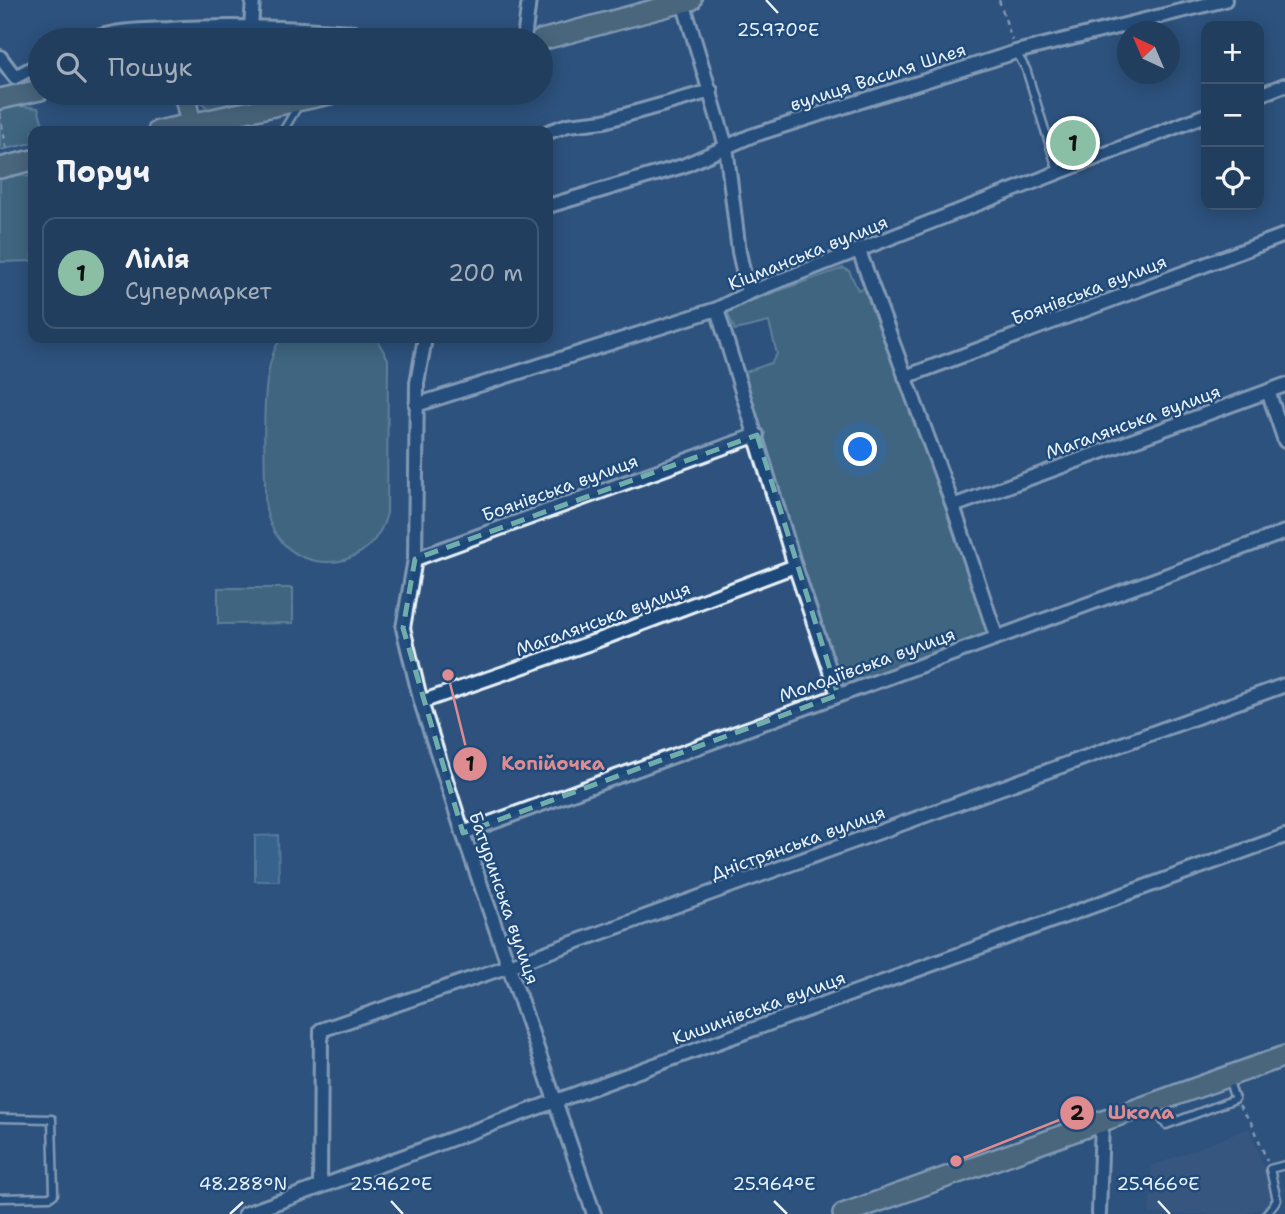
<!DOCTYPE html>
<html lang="uk">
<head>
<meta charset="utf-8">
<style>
	body { margin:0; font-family:"Shantell Sans",sans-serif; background:#2a4564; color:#f1f3f6 }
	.controls { position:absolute; right:21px; top:21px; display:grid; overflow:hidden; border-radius:14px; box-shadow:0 4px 18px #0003 }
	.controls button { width:63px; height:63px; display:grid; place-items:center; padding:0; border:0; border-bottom:2px solid #3f5773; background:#223e5e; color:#f1f3f6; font:35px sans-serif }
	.compass { position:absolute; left:1117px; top:21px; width:63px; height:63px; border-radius:50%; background:#223e5e; box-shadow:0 4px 18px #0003; rotate:316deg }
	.you { position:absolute; left:861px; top:450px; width:24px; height:24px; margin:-18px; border:5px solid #fff; border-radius:50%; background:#1a73e8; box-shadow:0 0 0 10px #1a73e833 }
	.badge { display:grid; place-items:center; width:46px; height:46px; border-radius:50%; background:#8abfa5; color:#111; font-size:23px; font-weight:700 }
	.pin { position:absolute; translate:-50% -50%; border:4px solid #fff; box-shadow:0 2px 7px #0006 }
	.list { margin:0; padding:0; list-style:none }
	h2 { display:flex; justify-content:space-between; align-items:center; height:91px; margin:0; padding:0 28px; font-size:30px }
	h2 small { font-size:23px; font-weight:400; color:#a2aebc }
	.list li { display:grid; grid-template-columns:46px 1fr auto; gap:21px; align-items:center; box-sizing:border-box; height:112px; margin:0 14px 14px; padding:0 14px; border:2px solid #3f5773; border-radius:14px }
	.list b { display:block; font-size:26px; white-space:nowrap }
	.list p { margin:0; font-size:23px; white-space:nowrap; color:#a2aebc }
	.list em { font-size:23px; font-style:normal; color:#a2aebc }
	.icon { flex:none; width:38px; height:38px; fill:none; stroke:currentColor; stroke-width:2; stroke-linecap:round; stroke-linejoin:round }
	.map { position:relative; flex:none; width:1285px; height:1214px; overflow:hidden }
	.search { position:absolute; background:#223e5e; box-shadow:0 4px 18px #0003; left:28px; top:28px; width:525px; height:77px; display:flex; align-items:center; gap:18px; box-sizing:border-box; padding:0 24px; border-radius:38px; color:#a2aebc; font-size:26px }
	.panel { position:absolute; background:#223e5e; box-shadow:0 4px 18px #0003; left:28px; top:126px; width:525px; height:217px; border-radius:14px }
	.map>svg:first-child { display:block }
	.built { fill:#3f5b81 }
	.green { fill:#557d83; stroke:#9eb7be; stroke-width:2 }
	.water { fill:#40769d; stroke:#83a7c1; stroke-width:2 }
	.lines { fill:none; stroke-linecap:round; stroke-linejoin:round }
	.service-casing { stroke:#e8f1f8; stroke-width:11 }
	.minor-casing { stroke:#e8f1f8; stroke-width:18 }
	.primary-casing { stroke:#e8f1f8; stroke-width:24 }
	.path { stroke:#e8f1f8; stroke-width:2.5; stroke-dasharray:5 5; stroke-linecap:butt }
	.service { stroke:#1f4a7a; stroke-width:6 }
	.minor { stroke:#1f4a7a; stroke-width:12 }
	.primary { stroke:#6c7f7c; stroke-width:19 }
	.marked { fill:none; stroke:#71adac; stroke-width:5; stroke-dasharray:14 9; stroke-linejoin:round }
	.ticks { fill:none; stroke:#e8f1f8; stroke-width:2.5 }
	.labels { text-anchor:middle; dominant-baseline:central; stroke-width:5; stroke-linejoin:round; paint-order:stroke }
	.street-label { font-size:18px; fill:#e8f1f8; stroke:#1f4a7a }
	.ticks-label { font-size:18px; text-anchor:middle; fill:#e8f1f8; stroke:#1f4a7a; stroke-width:5; stroke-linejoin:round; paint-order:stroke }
	.leader { fill:none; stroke:#df8c90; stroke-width:2.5 }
	.callout-dot { fill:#df8c90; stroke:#1f4a7a; stroke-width:2.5 }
	.mark-label { font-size:21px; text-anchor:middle; font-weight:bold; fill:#111 }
	.callout-label { font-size:19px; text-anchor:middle; font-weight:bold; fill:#df8c90; stroke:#1f4a7a; stroke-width:5; stroke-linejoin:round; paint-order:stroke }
</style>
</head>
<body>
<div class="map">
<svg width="1285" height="1214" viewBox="0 0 1285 1214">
	<rect width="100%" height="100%" fill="#2e527d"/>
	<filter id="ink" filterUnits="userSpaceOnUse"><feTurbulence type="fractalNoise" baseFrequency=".0143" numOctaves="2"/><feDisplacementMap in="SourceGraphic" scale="14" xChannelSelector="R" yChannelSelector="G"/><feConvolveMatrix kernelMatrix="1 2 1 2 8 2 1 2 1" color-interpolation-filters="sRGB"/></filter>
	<g filter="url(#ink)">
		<!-- built -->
		<path class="built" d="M1250 1128 1272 1191 1273 1201 1268 1207 1244 1214H1149L1152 1166Z"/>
		<!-- green -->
		<path class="green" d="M212 20 262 21 358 33V40H79C120 21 167 22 212 20Z
			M198 93H270L209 109 200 102Z
			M10 105 38 108 45 131H33V143L0 150V108Z
			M0 173 33 177V261L0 262Z
			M843 268 849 271 858 290 871 285 997 636 838 695 737 375 771 363 777 354 769 322 735 330 728 314 731 308Z
			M281 338H376L388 359 387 513C369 585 271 575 265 501 266 459 257 371 281 338Z
			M218 588H293V623L218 624Z"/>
		<!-- water -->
		<path class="water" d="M278 835 279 881H255V836Z"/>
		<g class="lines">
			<defs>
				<path id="service" d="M1016 52 1026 69 1058 172
					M283 131 298 106
					M1153 1106 1166 1125 1235 1099 1228 1079
					M0 1118 52 1119 54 1194 50 1197 0 1198
					M1266 1214 1277 1200 1270 1169 1285 1165"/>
				<path id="minor" d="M683 2 726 146 739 252 748 293
					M89 40C115 30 142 30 169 29 231 25 292 28 354 32
					M250 40 253 0
					M524 40 529 0
					M0 57 15 77 40 64
					M1259 95 1285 85
					M548 132 568 125 604 121 711 91
					M548 206 683 166 751 136 1016 52 1225 0
					M859 251 953 506 996 636
					M717 309 795 566 838 695
					M425 338 417 383 415 559 403 628 421 702 463 833 594 1214
					M905 377 1285 235
					M1268 391 1285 441
					M416 405 717 309 748 293 1206 115
					M953 506 1285 385
					M415 559 757 435
					M421 702 596 641 795 566
					M463 833 1285 532
					M320 1186 321 1030 509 966 1285 685
					M245 1214 1285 836
					M1099 1214 1102 1121"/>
				<path id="primary" d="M541 40 691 0
					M184 93 191 124
					M0 99 40 90
					M158 131 334 93
					M0 168 33 160
					M843 1214 1285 1056"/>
			</defs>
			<!-- service casing -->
			<use href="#service" class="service-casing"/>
			<!-- minor casing -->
			<use href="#minor" class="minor-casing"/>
			<!-- primary casing -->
			<use href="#primary" class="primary-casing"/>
			<!-- path -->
			<path class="path" d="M999 0 1012 40
				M0 114 7 152
				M1239 1105 1253 1125 1267 1161"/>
			<!-- service -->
			<use href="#service" class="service"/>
			<!-- minor -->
			<use href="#minor" class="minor"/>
			<!-- primary -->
			<use href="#primary" class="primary"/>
		</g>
	</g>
	<!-- marked area -->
	<path d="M0 0H1285V1214H0ZM757 435 838 695 463 833 403 628 415 559Z" fill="#2e527d" fill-opacity=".55" fill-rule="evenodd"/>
	<path class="marked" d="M757 435 838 695 463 833 403 628 415 559Z"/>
	<!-- ticks -->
	<path class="ticks" d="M766 0 778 13M391 1201 403 1214M774 1201 787 1214M1158 1201 1170 1214M230 1214 243 1202"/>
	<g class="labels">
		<!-- street labels -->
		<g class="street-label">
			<text transform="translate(878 77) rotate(-18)">вулиця Василя Шлея</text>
			<text transform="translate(808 253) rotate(-22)">Кіцманська вулиця</text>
			<text transform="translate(1089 290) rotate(-21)">Боянівська вулиця</text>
			<text transform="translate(1133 422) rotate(-20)">Магалянська вулиця</text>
			<text transform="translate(560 488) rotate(-20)">Боянівська вулиця</text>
			<text transform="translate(603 619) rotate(-20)">Магалянська вулиця</text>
			<text transform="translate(867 665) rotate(-20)">Молодіївська вулиця</text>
			<text transform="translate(798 843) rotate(-20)">Дністрянська вулиця</text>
			<text transform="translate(504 898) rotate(71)">Батуринська вулиця</text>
			<text transform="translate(759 1008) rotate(-20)">Кишинівська вулиця</text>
		</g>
	</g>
	<g class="ticks-label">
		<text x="778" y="36">25.970°E</text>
		<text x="391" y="1190">25.962°E</text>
		<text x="774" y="1190">25.964°E</text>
		<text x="1158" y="1190">25.966°E</text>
		<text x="243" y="1190">48.288°N</text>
	</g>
	<!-- callouts -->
	<path class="leader" d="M448 675L470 764M956 1161L1077 1113"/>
	<g class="callout-dot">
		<circle cx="448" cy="675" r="7"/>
		<circle cx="956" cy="1161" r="7"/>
		<circle cx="470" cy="764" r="18"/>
		<circle cx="1077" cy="1113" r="18"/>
	</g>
	<g class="mark-label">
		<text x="470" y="771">1</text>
		<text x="1077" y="1120">2</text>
	</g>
	<g class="callout-label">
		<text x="553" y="770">Копійочка</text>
		<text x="1141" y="1119">Школа</text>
	</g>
</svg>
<div class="controls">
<button>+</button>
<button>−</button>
<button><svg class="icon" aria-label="locate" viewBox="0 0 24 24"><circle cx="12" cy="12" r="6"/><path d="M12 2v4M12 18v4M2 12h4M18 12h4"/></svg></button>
</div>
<svg class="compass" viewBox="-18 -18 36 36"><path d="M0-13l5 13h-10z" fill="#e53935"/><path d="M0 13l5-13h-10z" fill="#a2aebc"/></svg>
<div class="you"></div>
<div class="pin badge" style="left:1073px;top:143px">1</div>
<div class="search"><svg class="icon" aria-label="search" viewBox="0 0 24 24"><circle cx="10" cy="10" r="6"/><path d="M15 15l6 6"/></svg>Пошук</div>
<section class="panel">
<h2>Поруч<small></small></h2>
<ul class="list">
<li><span class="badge">1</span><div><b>Лілія</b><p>Супермаркет</p></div><em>200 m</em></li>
</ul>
</section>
</div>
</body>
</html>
